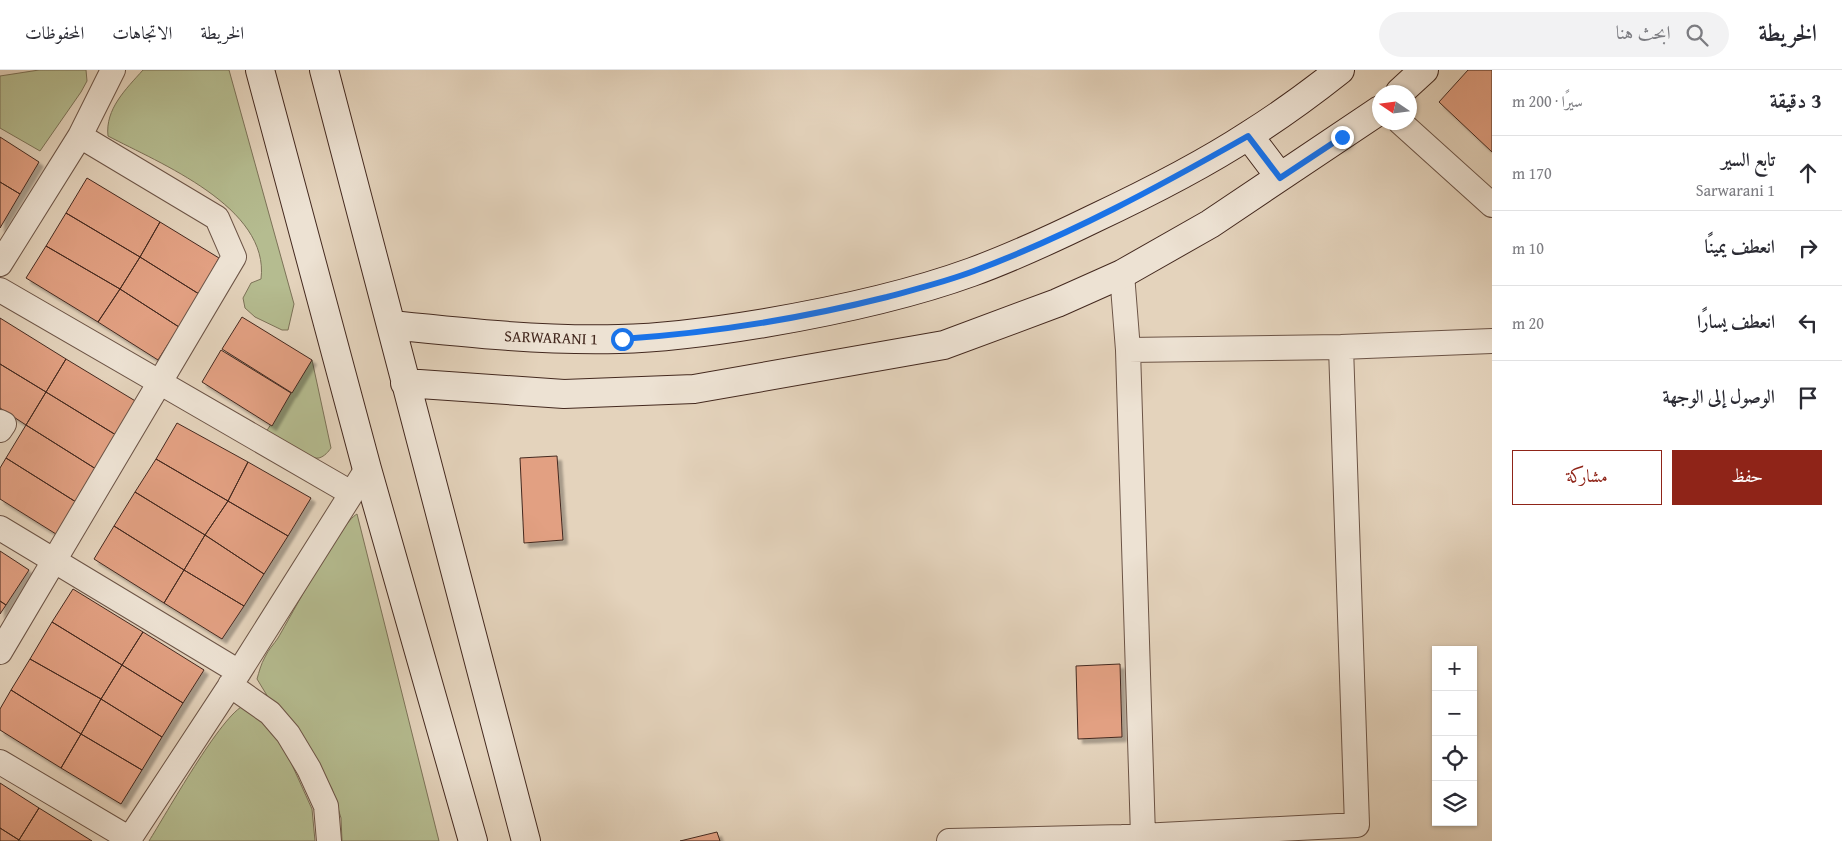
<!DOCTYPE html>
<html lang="ar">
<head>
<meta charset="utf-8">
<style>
	body { margin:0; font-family:"Gentium Book Plus",Amiri,serif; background:#f2f2f3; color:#2b2b33; direction:rtl }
	.controls { position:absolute; right:15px; bottom:15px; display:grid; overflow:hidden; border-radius:0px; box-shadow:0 1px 4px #0004 }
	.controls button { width:45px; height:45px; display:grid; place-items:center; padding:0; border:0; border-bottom:1px solid #e1e1e2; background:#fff; color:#2b2b33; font:25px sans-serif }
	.compass { position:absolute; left:1372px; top:15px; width:45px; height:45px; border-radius:50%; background:#fff; box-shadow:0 1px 4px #0004; rotate:283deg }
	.stop { position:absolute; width:15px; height:15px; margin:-11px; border:4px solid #1a73e8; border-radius:50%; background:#fff }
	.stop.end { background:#1a73e8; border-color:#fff; box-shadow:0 1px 5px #0008 }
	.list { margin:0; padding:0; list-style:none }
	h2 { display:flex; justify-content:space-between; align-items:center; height:65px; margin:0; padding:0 20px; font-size:21px }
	h2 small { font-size:16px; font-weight:400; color:#7c7c81 }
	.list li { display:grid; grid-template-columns:32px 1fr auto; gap:15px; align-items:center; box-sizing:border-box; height:75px; padding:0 20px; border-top:1px solid #e1e1e2 }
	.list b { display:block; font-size:19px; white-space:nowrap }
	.list p { margin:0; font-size:16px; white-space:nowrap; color:#7c7c81 }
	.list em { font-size:16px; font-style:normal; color:#7c7c81 }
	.actions { display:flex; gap:10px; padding:15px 20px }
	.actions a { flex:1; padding:11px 0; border:1px solid #8f2418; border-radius:0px; text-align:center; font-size:18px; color:#8f2418 }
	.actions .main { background:#8f2418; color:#fff }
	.icon { flex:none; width:28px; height:28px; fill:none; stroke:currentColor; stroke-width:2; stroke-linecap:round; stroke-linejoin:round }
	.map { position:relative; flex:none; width:1492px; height:771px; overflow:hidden; direction:ltr }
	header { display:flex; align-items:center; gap:30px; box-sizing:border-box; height:70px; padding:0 25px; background:#fff; border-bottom:1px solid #e1e1e2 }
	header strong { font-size:24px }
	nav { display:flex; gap:28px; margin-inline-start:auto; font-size:18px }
	.search { width:350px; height:45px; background:#f2f2f3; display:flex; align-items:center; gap:12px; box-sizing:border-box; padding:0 18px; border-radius:28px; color:#7c7c81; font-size:19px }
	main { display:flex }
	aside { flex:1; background:#fff }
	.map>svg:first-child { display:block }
	.green { fill:#b5bc90; stroke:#7c7258 }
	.building { fill:#e2a082; stroke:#44291f; filter:url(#shadow) }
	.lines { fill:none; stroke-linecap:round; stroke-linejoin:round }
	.minor-casing { stroke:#6c5446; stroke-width:26 }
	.secondary-casing { stroke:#44291f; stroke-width:30 }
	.minor { stroke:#ede2d3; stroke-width:24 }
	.secondary { stroke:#ede2d3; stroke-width:28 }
	.route { stroke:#1a73e8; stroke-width:6 }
	.labels { text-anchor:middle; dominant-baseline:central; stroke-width:4; stroke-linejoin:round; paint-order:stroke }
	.street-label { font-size:16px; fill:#44291f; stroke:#ede2d3 }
</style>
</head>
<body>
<header>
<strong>الخريطة</strong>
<div class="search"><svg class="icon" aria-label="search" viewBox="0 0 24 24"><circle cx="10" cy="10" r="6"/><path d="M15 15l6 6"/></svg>ابحث هنا</div>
<nav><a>الخريطة</a><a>الاتجاهات</a><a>المحفوظات</a></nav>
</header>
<main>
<aside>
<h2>3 دقيقة<small>سيرًا · 200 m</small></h2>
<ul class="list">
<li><svg class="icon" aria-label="ahead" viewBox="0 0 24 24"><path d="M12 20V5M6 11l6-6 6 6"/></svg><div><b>تابع السير</b><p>Sarwarani 1</p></div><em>170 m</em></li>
<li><svg class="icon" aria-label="right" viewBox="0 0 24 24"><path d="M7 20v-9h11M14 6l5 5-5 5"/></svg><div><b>انعطف يمينًا</b></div><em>10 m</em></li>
<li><svg class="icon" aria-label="left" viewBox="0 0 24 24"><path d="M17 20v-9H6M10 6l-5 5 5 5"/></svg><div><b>انعطف يسارًا</b></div><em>20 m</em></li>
<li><svg class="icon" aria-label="arrive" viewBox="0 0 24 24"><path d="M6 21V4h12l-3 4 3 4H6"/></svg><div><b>الوصول إلى الوجهة</b></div></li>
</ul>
<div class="actions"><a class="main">حفظ</a><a>مشاركة</a></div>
</aside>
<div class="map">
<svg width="1492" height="771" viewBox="0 0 1492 771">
	<defs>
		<filter id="shadow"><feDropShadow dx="4.5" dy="4.5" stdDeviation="1" flood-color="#0004"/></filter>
	</defs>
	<rect width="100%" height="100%" fill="#e4d3bc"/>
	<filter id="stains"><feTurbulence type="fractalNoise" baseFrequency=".004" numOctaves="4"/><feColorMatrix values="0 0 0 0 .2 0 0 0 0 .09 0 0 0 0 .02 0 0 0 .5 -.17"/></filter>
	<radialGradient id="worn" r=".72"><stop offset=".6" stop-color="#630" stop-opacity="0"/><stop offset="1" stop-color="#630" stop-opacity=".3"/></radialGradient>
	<!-- green -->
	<path class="green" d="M39 0H86L87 11 81 22 40 81 0 58V6Z
		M143 0H229L294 234 288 260H282L255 247 245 238 243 228 251 213 261 209C270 137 159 93 108 66 105 39 126 19 143 0Z
		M312 290 331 378C328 382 325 386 319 388 307 390 278 369 266 362Z
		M357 444 439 771H342L341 748 332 719 306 671 271 632 257 609C259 602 261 594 265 587 268 580 274 574 278 568 291 546 340 453 357 444Z
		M245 635 279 666 312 739 315 771H149C165 746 222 643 245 635Z"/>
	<!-- building -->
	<path class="building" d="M1468 0H1492V82L1439 32Z
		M0 67 39 92 20 124 0 112Z
		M87 108 160 152 140 187 66 143Z
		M0 112 20 124 0 158Z
		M66 143 140 187 120 219 46 176Z
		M160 152 219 188 199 224 140 187Z
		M46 176 120 219 98 252 26 208Z
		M140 187 199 224 179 257 120 219Z
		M120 219 179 257 158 290 98 252Z
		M242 247 312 290 292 323 222 279Z
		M0 248 66 289 46 322 0 294Z
		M221 280 291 323 272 356 202 312Z
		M66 289 137 332 116 365 46 322Z
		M0 294 46 322 26 355 0 338Z
		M46 322 116 365 96 399 26 355Z
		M177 353 248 392 228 431 156 389Z
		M26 355 96 399 76 432 6 388Z
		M557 386 563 470 524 473 520 388Z
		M6 388 76 432 56 464 0 429V398Z
		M156 389 228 431 205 465 135 422Z
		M248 392 311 428 288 466 228 431Z
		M135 422 205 465 184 500 114 456Z
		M228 431 288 466 264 504 205 465Z
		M114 456 184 500 164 533 94 489Z
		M205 465 264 504 244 536 184 500Z
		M0 481 29 500 6 535 0 531Z
		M184 500 244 536 222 569 164 533Z
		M73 519 143 562 122 595 52 552Z
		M0 531 6 535 0 544Z
		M52 552 122 595 101 629 30 589Z
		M143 562 204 600 183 633 122 595Z
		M30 589 101 629 81 664 11 620Z
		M1120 594 1122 667 1078 669 1076 596Z
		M122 595 183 633 162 667 101 629Z
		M11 620 81 664 61 698 0 660V639Z
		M101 629 162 667 142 700 81 664Z
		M81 664 142 700 121 734 61 698Z
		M0 713 39 738 19 770 0 758Z
		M39 738 92 771H21L19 770Z
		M0 758 19 770 18 771H0Z
		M717 762 720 771H680Z"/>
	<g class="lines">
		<defs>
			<path id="minor" d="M1400 52 1492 135
				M0 194 80 66 113 0
				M1122 204 1128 280 1143 766
				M0 220 351 423
				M1128 280 1341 277 1492 271
				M0 352 4 354 0 360
				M0 458 239 602
				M0 582 234 187 217 148 80 66
				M230 615 270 643 288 664 309 699 326 736 329 771
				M0 692 130 769
				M128 771 239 602 367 399
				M949 771 1122 767 1357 755 1341 277"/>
			<path id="secondary" d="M260 0 367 399 473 771
				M324 0 526 771
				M1400 22 1424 0
				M1249 66 1280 107
				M392 255C468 263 543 271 619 269 668 268 717 261 765 253 835 241 906 226 972 202 1013 187 1054 168 1093 149 1146 124 1200 97 1249 65 1281 45 1311 23 1340 0
				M405 313 564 324 694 319 944 275 1057 233 1122 204 1210 154 1380 40"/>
		</defs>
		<!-- minor casing -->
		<use href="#minor" class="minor-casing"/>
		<!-- secondary casing -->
		<use href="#secondary" class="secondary-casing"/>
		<!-- minor -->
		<use href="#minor" class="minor"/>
		<!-- secondary -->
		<use href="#secondary" class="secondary"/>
	</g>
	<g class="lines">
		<!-- route -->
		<path class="route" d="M622 269C712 263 799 249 887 227 916 219 945 212 974 201 1070 165 1160 116 1248 66L1280 108 1342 67"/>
	</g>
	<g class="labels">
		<!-- street labels -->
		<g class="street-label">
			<text transform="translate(551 267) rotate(2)">SARWARANI 1</text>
		</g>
	</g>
	<rect width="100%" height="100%" filter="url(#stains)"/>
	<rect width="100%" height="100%" fill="url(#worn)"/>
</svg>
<div class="controls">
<button>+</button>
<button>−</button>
<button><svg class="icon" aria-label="locate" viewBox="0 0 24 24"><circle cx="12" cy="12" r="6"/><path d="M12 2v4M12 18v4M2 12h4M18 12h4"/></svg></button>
<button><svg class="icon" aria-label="layers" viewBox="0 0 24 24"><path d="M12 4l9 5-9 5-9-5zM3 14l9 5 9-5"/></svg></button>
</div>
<svg class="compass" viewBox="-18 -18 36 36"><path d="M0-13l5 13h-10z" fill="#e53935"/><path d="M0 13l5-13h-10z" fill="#7c7c81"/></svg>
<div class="stop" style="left:622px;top:269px"></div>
<div class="stop end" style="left:1342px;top:67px"></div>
</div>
</main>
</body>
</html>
